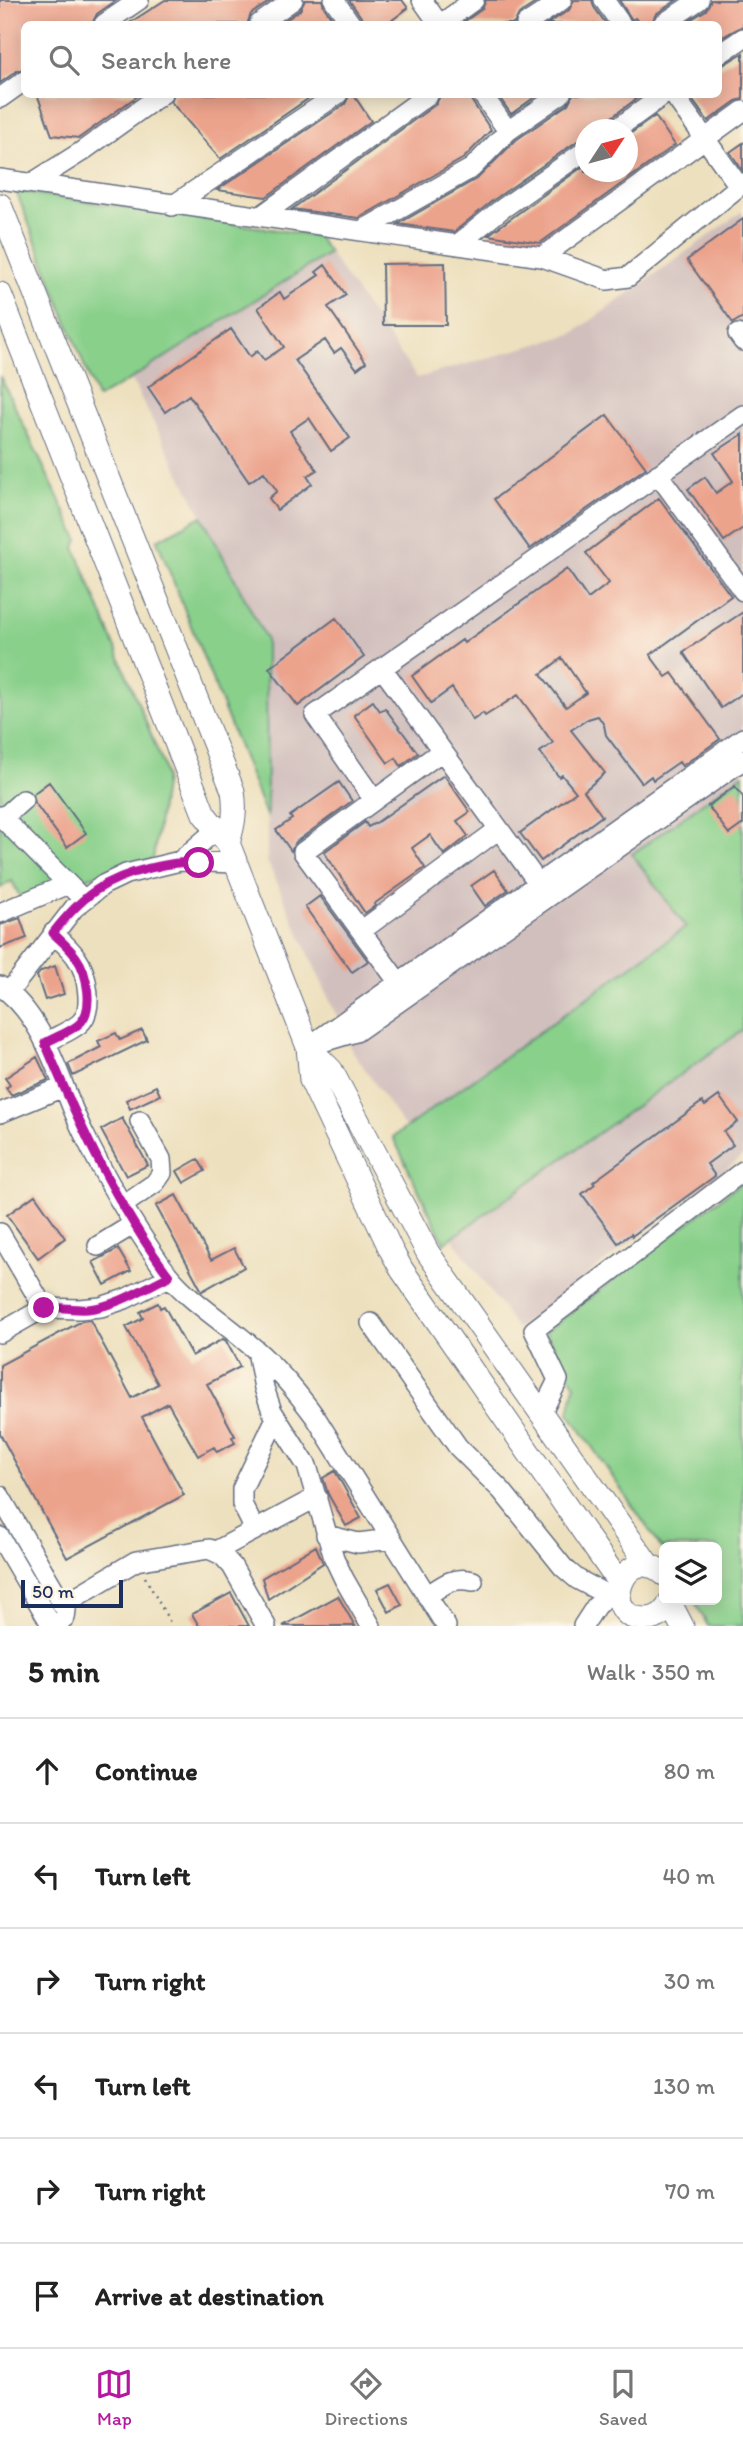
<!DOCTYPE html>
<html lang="en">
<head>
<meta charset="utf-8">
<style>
	body { margin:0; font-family:Itim,sans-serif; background:#f6f6f6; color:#222 }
	.controls { position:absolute; right:21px; bottom:21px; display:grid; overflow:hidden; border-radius:10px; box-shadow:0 4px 18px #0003 }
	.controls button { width:63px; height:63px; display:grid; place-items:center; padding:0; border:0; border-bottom:2px solid #e0e0e0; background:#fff; color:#222; font:35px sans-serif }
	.compass { position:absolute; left:575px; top:119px; width:63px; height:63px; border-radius:50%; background:#fff; box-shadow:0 4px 18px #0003; rotate:54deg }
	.scale { position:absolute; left:21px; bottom:18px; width:102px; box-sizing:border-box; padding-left:7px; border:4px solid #1b2f5e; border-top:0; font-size:19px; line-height:24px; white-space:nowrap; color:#1b2f5e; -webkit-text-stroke:5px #fcf5e5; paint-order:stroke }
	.stop { position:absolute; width:21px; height:21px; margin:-16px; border:5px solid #b5179e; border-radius:50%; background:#fff }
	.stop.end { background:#b5179e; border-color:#fff; box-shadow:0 2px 7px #0008 }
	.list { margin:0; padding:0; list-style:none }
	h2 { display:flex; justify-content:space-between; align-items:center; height:91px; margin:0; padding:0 28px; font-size:30px }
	h2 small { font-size:23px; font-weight:400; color:#767676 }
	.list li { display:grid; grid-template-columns:46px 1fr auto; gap:21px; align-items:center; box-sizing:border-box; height:105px; padding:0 28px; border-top:2px solid #e0e0e0 }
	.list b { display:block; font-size:26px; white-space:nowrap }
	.list em { font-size:23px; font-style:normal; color:#767676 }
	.icon { flex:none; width:38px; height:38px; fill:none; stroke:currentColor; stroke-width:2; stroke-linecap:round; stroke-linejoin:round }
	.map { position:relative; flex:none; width:743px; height:1626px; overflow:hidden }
	.search { position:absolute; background:#fff; box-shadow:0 4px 18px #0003; left:21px; right:21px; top:21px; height:77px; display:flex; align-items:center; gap:18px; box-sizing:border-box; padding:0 24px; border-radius:10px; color:#767676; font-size:26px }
	.sheet { height:721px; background:#fff }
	nav { display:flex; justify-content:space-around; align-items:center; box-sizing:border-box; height:98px; border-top:2px solid #e0e0e0; background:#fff; font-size:19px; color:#767676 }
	nav a { display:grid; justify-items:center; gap:4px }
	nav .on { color:#b5179e }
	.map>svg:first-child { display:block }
	.industrial { fill:#d1bfbd }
	.green { fill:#89d08b; stroke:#528074; stroke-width:2 }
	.building { fill:#eca38c; fill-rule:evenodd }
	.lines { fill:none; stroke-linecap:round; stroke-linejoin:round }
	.minor-casing { stroke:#646d80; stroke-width:22 }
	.major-casing { stroke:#646d80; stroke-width:25 }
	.path { stroke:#646d80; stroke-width:2.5; stroke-dasharray:2 5; stroke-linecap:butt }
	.minor { stroke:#fff; stroke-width:19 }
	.major { stroke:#fff; stroke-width:23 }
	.route { stroke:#b5179e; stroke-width:9 }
</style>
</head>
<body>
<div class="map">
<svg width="743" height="1626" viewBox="0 0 743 1626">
	<rect width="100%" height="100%" fill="#fcf5e5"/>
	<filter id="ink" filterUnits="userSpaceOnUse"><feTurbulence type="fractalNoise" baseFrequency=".0143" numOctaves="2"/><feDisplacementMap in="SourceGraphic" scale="14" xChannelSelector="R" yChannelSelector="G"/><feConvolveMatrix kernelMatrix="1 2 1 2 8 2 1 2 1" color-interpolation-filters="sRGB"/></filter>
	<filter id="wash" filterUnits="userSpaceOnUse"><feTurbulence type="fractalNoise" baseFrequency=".00686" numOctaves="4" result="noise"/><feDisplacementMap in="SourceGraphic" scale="28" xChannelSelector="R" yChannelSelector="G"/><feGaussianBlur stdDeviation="1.57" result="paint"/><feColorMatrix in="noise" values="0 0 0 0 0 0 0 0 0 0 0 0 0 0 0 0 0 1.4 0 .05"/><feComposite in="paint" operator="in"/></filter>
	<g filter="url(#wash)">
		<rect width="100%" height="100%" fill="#ede0be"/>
		<!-- industrial -->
		<path class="industrial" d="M743 211V887L405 1128 352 1050 267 861 266 639 131 379 329 253 417 378 572 334Z
			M743 1030V1156L517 1329 452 1238Z"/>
		<!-- green -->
		<path class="green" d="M16 191 317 236 329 253 131 379 97 398Z
			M0 376 78 539 75 548 163 764 165 778 153 860 78 880 25 907 12 881 0 888Z
			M202 516 266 639 267 818 157 540Z
			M743 774V1030L444 1243 393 1137 686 927 632 854Z
			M743 1181V1626H708L694 1600H717V1547H664V1552L569 1413 575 1385 545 1332Z"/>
		<g id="blocks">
			<!-- building -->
			<path class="building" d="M0 0H117L97 14 92 24H24V69L17 71 0 83Z
				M165 0H272L251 14 247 24H128Z
				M305 0H322L324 7 336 24H280L300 10Z
				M349 0H402L408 8 387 24H363L361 17Z
				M486 0H540L519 14 514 24H461L482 9Z
				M574 0H592L594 7 606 24H547L569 10Z
				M619 0H677L656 14 651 24H640L635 18 632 20Z
				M711 0H743V26L721 38 718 35V24H684L706 10Z
				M743 53V99L736 101 708 121 688 94H718V68Z
				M37 94H140L79 138 52 135Z
				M174 94H315L220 159 171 102Z
				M350 94H353L371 121 266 197 217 190 345 104Z
				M441 94H467L491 130 464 158 359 218 292 209 436 104Z
				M497 94H539L511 114Z
				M573 94H643L608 120 603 130H585V138L579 140 492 201 454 232 398 224 478 178 516 140 568 104Z
				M655 116 675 145 540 243 488 235 585 165V172H627V136Z
				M743 143V171L730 152Z
				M743 219V317L733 323 687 260Z
				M445 263 446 325H383L382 264Z
				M325 265 346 295 328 307 366 362 357 369 341 348 334 353 325 340 295 360 350 438 331 451 309 418 290 431 317 470 307 476 312 484 277 510 269 498 277 491 264 472 249 482 189 395 165 412 148 387 231 329 250 357 257 351 264 360 284 347 258 308 280 292 284 299 319 275 316 272Z
				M607 415 646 468 530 549 494 499Z
				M743 434V528L724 541 688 489 705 477 716 493 733 481 714 453Z
				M659 498 731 596 650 655 666 677 672 673 720 739 682 766 679 762 653 780 651 776 642 783 606 735 604 725 598 716 588 719 571 730 605 773 584 791 602 816 541 861 520 833 576 792 562 775 559 777 540 752 553 743 518 695 485 716 483 713 473 720 452 688 431 703 412 676 462 640 464 643 567 569 588 599 609 583 586 553ZM562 658 586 693 566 707 541 674Z
				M743 612V693L721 708 683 652Z
				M336 618 364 657 298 706 269 668Z
				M373 701 380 711 385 708 418 753 401 766 396 758 388 763 354 715Z
				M444 775 470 812 457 821 468 836 444 855 430 835 412 848 425 868 374 904 375 906 365 913 324 852 365 822 368 827 376 823Z
				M49 782 86 833 67 847 35 803 33 794Z
				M339 782 352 801 296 842 291 851 276 830 292 819 290 816Z
				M735 786 743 797V824L729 834 708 806Z
				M494 870 508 890 485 906 471 886Z
				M320 896 368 961 352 972 305 907Z
				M20 918 27 938 0 948V925Z
				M55 966 64 994 45 1000 37 976 41 971Z
				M142 1030 147 1040 73 1076 68 1064 101 1047 98 1041 116 1033 120 1040Z
				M37 1057 48 1080 11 1095 6 1088 10 1085 5 1078Z
				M156 1086 160 1095 130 1109 126 1100Z
				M719 1096 738 1122 724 1132 733 1145 707 1164 715 1176 632 1236 631 1234 618 1243 582 1194 595 1184 593 1182 702 1102 705 1106Z
				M122 1118 148 1165 126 1176 101 1130Z
				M198 1159 205 1171 184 1183 177 1171Z
				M35 1195 65 1238 38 1258 7 1215Z
				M176 1195 211 1260 234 1248 244 1267 202 1291 156 1206Z
				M118 1249 131 1271 105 1285 93 1262Z
				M158 1303 160 1308 164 1306 192 1356 223 1339 226 1341 240 1367 207 1384 235 1436 232 1437 235 1443 217 1452 214 1447 198 1456 168 1403 142 1417 184 1495 67 1558 0 1434V1365L82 1321 90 1320 132 1398 158 1384 126 1327 143 1318 140 1312Z
				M335 1471 361 1518 346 1526 328 1494 323 1478Z
				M316 1546 323 1563 268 1599 262 1578Z
				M390 1583 402 1605 389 1612 377 1589Z
				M231 1593 249 1626H199L192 1614Z
				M338 1596 355 1626H283Z"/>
		</g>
	</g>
	<g filter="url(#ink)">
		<use href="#blocks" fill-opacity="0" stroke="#646d80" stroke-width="2"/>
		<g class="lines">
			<defs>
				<path id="minor" d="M334 0 351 24
					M422 0 439 24
					M604 0 621 24
					M104 24 139 0
					M259 24 293 0
					M441 24 474 0
					M526 24 562 0
					M663 24 699 0
					M718 55 743 38
					M482 94 508 131
					M673 94 739 186
					M0 98 24 81
					M615 130 665 94
					M0 179 542 257 607 280 628 277 743 183
					M32 183 81 152 162 94
					M172 206 338 94
					M261 216 429 94
					M361 231 472 168 508 131 561 94
					M457 245 499 211 586 150
					M542 257 743 111
					M738 334 743 341
					M658 474 743 591
					M382 668 544 891
					M374 800 315 715 743 415
					M0 816 83 899
					M3 818 23 800
					M180 861 216 830
					M0 913 68 884
					M361 931 499 829
					M399 983 303 852 442 751
					M0 986C47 1018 59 1083 83 1132 105 1178 132 1223 161 1265 182 1296 216 1316 244 1340 272 1362 295 1389 316 1418L446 1626
					M9 992 74 908 103 885 126 874 180 861 235 863
					M326 1041 356 1032 743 760
					M45 1043C55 1037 69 1032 79 1024 95 1011 87 972 76 957 70 948 61 941 53 933
					M308 1047 743 738
					M0 1113 63 1087
					M123 1205 155 1183 162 1173 161 1159 140 1121
					M0 1233 44 1308
					M98 1246 134 1224
					M371 1323 458 1447 502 1491 563 1567 577 1579 607 1595
					M0 1333 44 1308 79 1309 101 1307 125 1299 169 1277
					M257 1351 264 1388 272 1411 307 1466 334 1558 344 1579 371 1626
					M542 1412 558 1380 534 1330 743 1171
					M0 1496 66 1610 65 1618 55 1626
					M255 1530 242 1504V1489L276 1418
					M326 1535 358 1543 391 1539
					M0 1537 52 1626
					M216 1551 317 1497
					M427 1596C443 1585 453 1576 473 1581
					M62 1605 136 1561 209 1549 222 1555 232 1566 266 1626
					M583 1626 596 1606 615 1589"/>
				<path id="major" d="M0 205 233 791C236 810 234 824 228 843
					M0 294 204 814 228 843 308 1047 311 1080 391 1250 402 1270 620 1584
					M308 1047 331 1070 428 1253 649 1566
					M664 1574C624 1538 596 1620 646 1619 658 1619 667 1611 671 1600
					M670 1603 682 1626"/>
			</defs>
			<!-- minor casing -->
			<use href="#minor" class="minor-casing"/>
			<!-- major casing -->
			<use href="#major" class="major-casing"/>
			<!-- path -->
			<path class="path" d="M145 1577 172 1626"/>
			<!-- minor -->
			<use href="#minor" class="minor"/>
			<!-- major -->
			<use href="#major" class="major"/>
		</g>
	</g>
	<g class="lines" filter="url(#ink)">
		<!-- route -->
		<path class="route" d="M44 1308C58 1306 73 1310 88 1309 117 1306 143 1289 169 1276 116 1205 79 1124 45 1043 55 1037 70 1032 79 1024 95 1010 87 972 76 957 70 948 61 941 53 933 82 896 104 879 150 868 168 864 181 861 199 863"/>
	</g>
</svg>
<div class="controls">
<button><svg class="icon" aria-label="layers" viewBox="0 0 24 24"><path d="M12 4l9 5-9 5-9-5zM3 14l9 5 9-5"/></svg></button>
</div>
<svg class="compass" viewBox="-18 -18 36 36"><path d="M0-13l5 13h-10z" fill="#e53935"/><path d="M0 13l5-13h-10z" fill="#767676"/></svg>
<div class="scale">50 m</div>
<div class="stop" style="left:199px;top:863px"></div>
<div class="stop end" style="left:44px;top:1308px"></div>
<div class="search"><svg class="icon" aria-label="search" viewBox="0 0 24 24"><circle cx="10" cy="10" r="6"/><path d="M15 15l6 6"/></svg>Search here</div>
</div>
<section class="sheet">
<h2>5 min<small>Walk · 350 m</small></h2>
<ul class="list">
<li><svg class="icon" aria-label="ahead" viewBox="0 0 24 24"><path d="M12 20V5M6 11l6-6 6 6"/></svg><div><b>Continue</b></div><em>80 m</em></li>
<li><svg class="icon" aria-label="left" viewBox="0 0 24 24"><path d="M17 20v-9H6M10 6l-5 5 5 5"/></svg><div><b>Turn left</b></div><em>40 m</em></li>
<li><svg class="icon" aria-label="right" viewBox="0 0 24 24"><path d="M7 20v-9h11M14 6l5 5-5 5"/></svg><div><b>Turn right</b></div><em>30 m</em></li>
<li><svg class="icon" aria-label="left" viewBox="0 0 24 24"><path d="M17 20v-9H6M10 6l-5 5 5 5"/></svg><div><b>Turn left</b></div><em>130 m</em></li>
<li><svg class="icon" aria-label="right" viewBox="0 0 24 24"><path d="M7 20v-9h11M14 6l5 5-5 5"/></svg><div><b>Turn right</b></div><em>70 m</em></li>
<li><svg class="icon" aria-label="arrive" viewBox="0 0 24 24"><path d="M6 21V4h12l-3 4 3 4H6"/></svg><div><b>Arrive at destination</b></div></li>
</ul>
</section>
<nav>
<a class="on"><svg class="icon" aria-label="map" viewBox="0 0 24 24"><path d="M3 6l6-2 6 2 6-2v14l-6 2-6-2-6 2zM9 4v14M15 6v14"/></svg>Map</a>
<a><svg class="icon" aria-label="directions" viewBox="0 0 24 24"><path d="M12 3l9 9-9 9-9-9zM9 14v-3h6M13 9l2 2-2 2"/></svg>Directions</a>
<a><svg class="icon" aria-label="saved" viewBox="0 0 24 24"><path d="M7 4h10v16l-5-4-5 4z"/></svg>Saved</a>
</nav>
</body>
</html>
